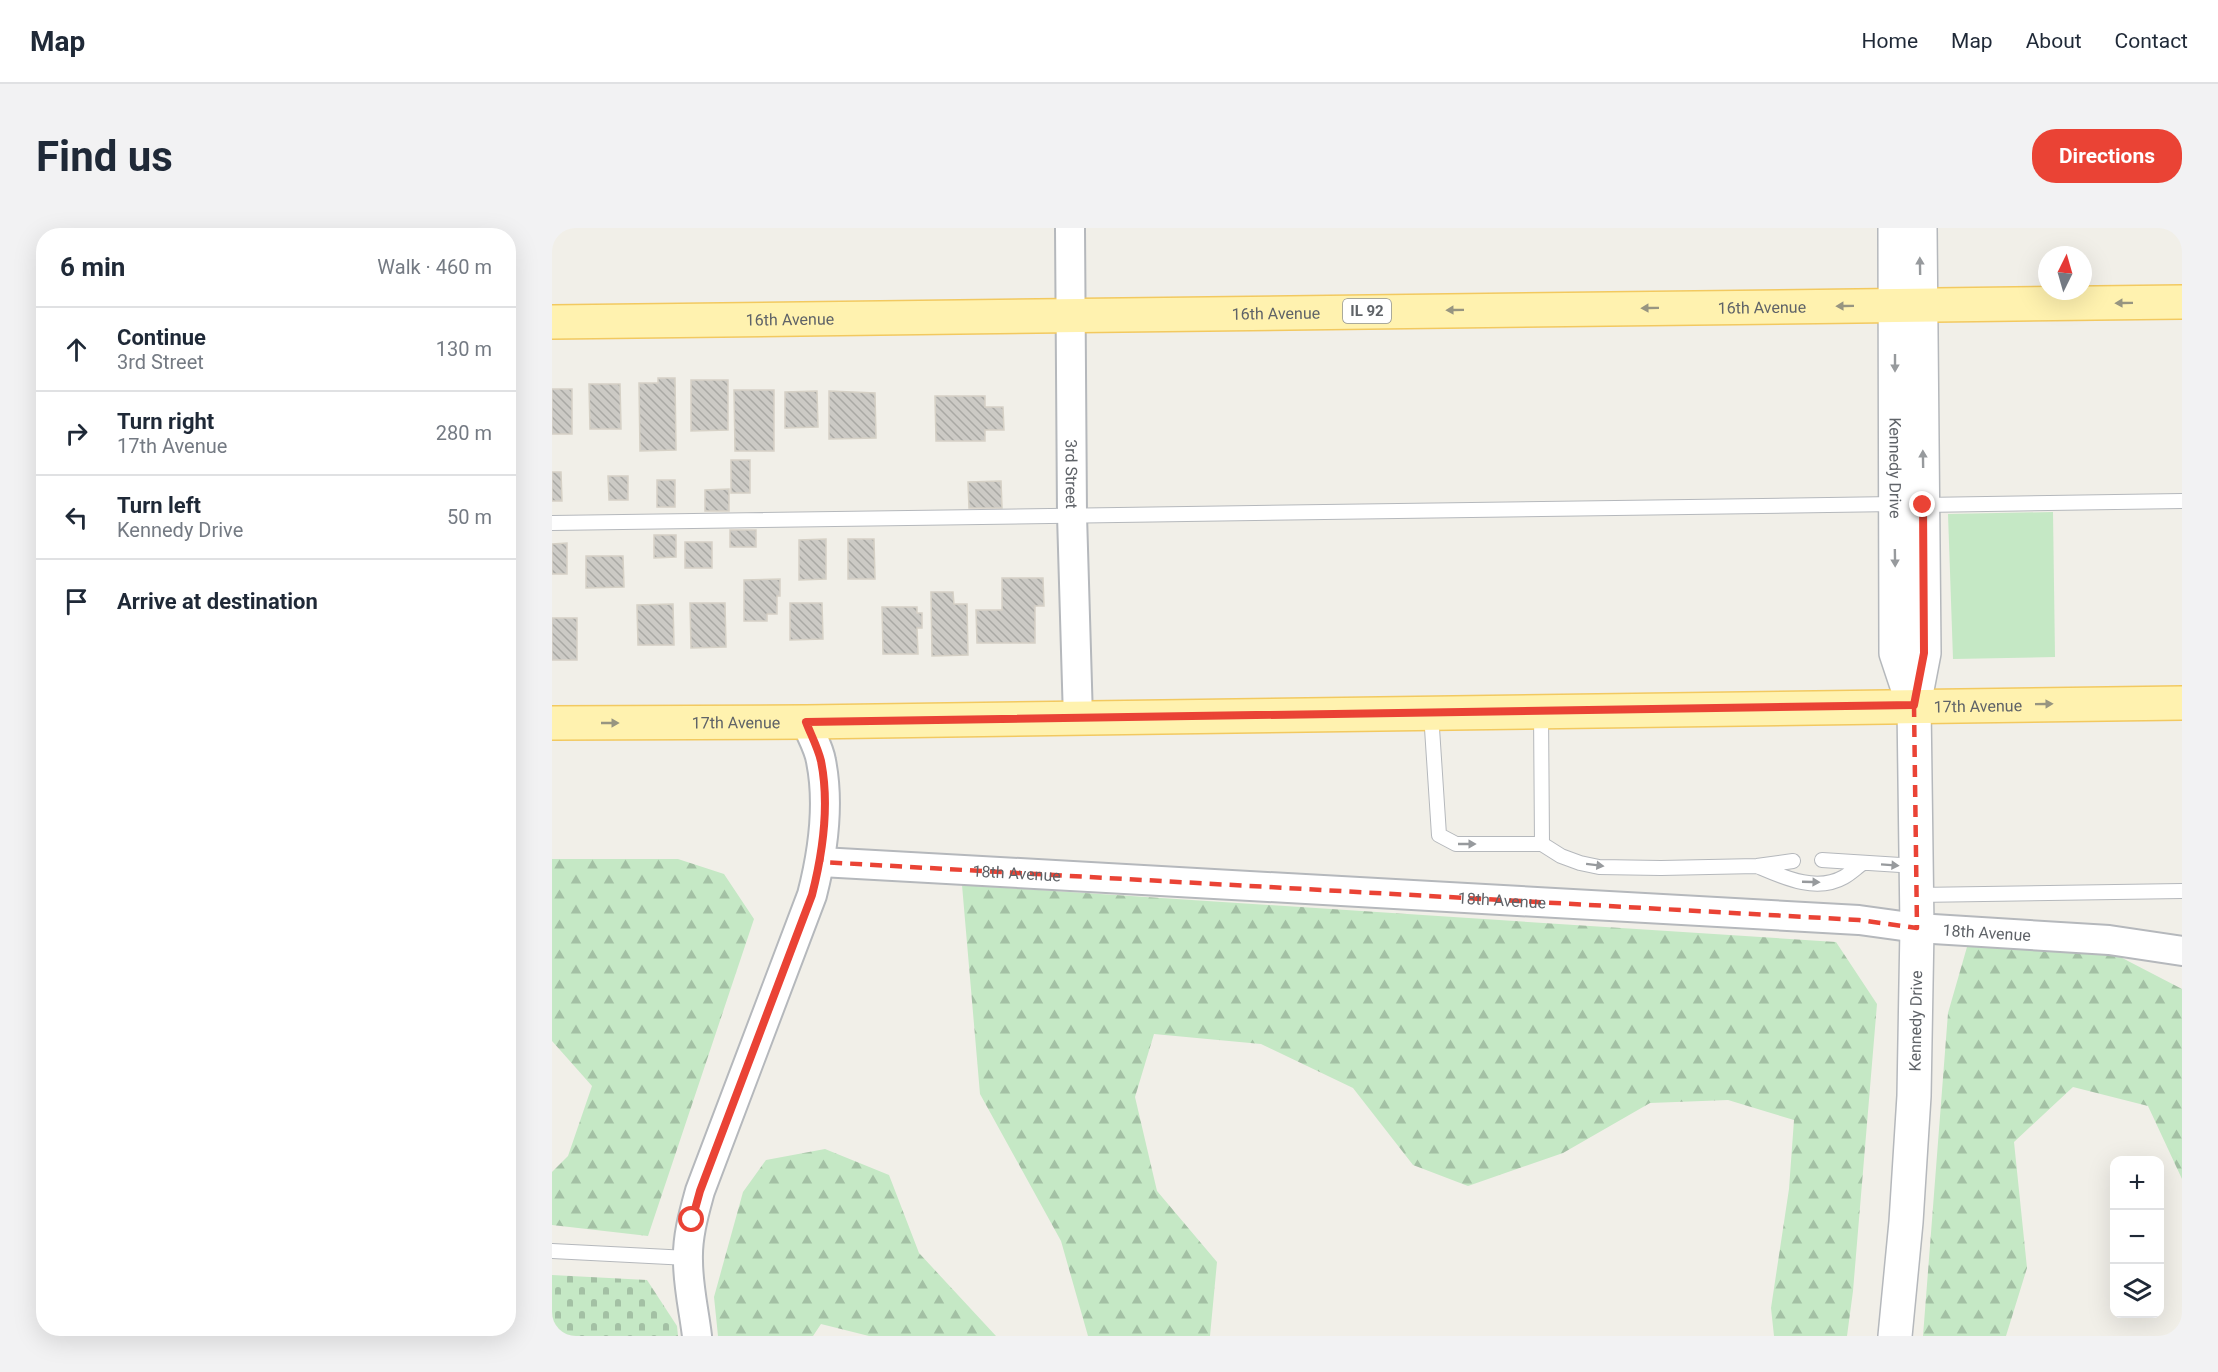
<!DOCTYPE html>
<html lang="en">
<head>
<meta charset="utf-8">
<style>
	body { margin:0; font-family:Roboto,sans-serif; background:#f2f2f3; color:#1f2937 }
	.controls { position:absolute; right:18px; bottom:18px; display:grid; overflow:hidden; border-radius:12px; box-shadow:0 6px 24px #0002 }
	.controls button { width:54px; height:54px; display:grid; place-items:center; padding:0; border:0; border-bottom:2px solid #e0e1e3; background:#fff; color:#1f2937; font:30px sans-serif }
	.compass { position:absolute; left:1486px; top:18px; width:54px; height:54px; border-radius:50%; background:#fff; box-shadow:0 6px 24px #0002; rotate:5deg }
	.stop { position:absolute; width:18px; height:18px; margin:-14px; border:4px solid #ea4335; border-radius:50%; background:#fff }
	.stop.end { background:#ea4335; border-color:#fff; box-shadow:0 2px 6px #0008 }
	.list { margin:0; padding:0; list-style:none }
	h2 { display:flex; justify-content:space-between; align-items:center; height:78px; margin:0; padding:0 24px; font-size:26px }
	h2 small { font-size:20px; font-weight:400; color:#747a83 }
	.list li { display:grid; grid-template-columns:39px 1fr auto; gap:18px; align-items:center; box-sizing:border-box; height:84px; padding:0 24px; border-top:2px solid #e0e1e3 }
	.list b { display:block; font-size:22px; white-space:nowrap }
	.list p { margin:0; font-size:20px; white-space:nowrap; color:#747a83 }
	.list em { font-size:20px; font-style:normal; color:#747a83 }
	.icon { flex:none; width:33px; height:33px; fill:none; stroke:currentColor; stroke-width:2; stroke-linecap:round; stroke-linejoin:round }
	.map { position:relative; flex:none; width:1630px; height:1108px; overflow:hidden; border-radius:24px }
	header { display:flex; align-items:center; gap:36px; box-sizing:border-box; height:84px; padding:0 30px; background:#fff; border-bottom:2px solid #e0e1e3 }
	header strong { font-size:28px }
	nav { display:flex; gap:33px; margin-inline-start:auto; font-size:21px }
	.intro { display:flex; align-items:center; justify-content:space-between; box-sizing:border-box; height:144px; padding:0 36px }
	h1 { margin:0; font-size:42px }
	.button { padding:15px 27px; border-radius:24px; background:#ea4335; color:#fff; font-size:21px; font-weight:700 }
	main { display:flex; gap:36px; padding:0 36px }
	aside { flex:1; background:#fff; border-radius:24px; box-shadow:0 6px 24px #0002 }
	.map>svg:first-child { display:block }
	.forest { fill:url(#forest-firs) }
	.cemetery { fill:url(#cemetery-stones) }
	.park { fill:#c5e8c5 }
	.building { fill:url(#building-back-hatch); stroke:#d6d1c6; stroke-width:1.5 }
	.lines { fill:none; stroke-linecap:round; stroke-linejoin:round }
	.service-casing { stroke:#b5b8bc; stroke-width:16 }
	.minor-casing { stroke:#b5b8bc; stroke-width:32 }
	.tertiary-casing { stroke:#b5b8bc; stroke-width:36 }
	.primary-casing { stroke:#f2c960; stroke-width:36 }
	.service { stroke:#fff; stroke-width:14 }
	.minor { stroke:#fff; stroke-width:28 }
	.tertiary { stroke:#fff; stroke-width:33 }
	.primary { stroke:#fff2af; stroke-width:33 }
	.oneway { fill:#979a9d }
	.oneway2 { fill:#979581 }
	.route { stroke:#ea4335; stroke-width:8 }
	.marked { fill:none; stroke:#ea4335; stroke-width:4.5; stroke-dasharray:12 8; stroke-linejoin:round }
	.labels { text-anchor:middle; dominant-baseline:central; stroke-width:5; stroke-linejoin:round; paint-order:stroke }
	.shield { fill:#fff; stroke:#8f9295; stroke-width:1.5 }
	.shield-label { font-size:15px; font-weight:bold; fill:#5f6368 }
	.street-label { font-size:16px; fill:#5f6368; stroke:#fff }
</style>
</head>
<body>
<header>
<strong>Map</strong>
<nav><a>Home</a><a>Map</a><a>About</a><a>Contact</a></nav>
</header>
<div class="intro"><h1>Find us</h1><a class="button">Directions</a></div>
<main>
<aside>
<h2>6 min<small>Walk · 460 m</small></h2>
<ul class="list">
<li><svg class="icon" aria-label="ahead" viewBox="0 0 24 24"><path d="M12 20V5M6 11l6-6 6 6"/></svg><div><b>Continue</b><p>3rd Street</p></div><em>130 m</em></li>
<li><svg class="icon" aria-label="right" viewBox="0 0 24 24"><path d="M7 20v-9h11M14 6l5 5-5 5"/></svg><div><b>Turn right</b><p>17th Avenue</p></div><em>280 m</em></li>
<li><svg class="icon" aria-label="left" viewBox="0 0 24 24"><path d="M17 20v-9H6M10 6l-5 5 5 5"/></svg><div><b>Turn left</b><p>Kennedy Drive</p></div><em>50 m</em></li>
<li><svg class="icon" aria-label="arrive" viewBox="0 0 24 24"><path d="M6 21V4h12l-3 4 3 4H6"/></svg><div><b>Arrive at destination</b></div></li>
</ul>
</aside>
<div class="map">
<svg width="1630" height="1108" viewBox="0 0 1630 1108">
	<defs>
		<pattern id="forest-firs" width="22" height="20" patternUnits="userSpaceOnUse" patternTransform="scale(1.5)"><rect width="22" height="20" fill="#c5e8c5"/><path d="M5 1l3.5 6h-7zM16 11l3.5 6h-7z" fill="#a3c0a4"/></pattern>
		<pattern id="cemetery-stones" width="16" height="16" patternUnits="userSpaceOnUse" patternTransform="scale(1.5)"><rect width="16" height="16" fill="#c5e8c5"/><path d="M2 7V4a2 2 0 0 1 4 0v3zM10 15v-3a2 2 0 0 1 4 0v3z" fill="#a3c0a4"/></pattern>
		<pattern id="building-back-hatch" width="6" height="6" patternUnits="userSpaceOnUse" patternTransform="scale(1.5)"><rect width="6" height="6" fill="#cccac5"/><path d="M-1 5l2 2M0 0l6 6M5-1l2 2" fill="none" stroke="#a9a8a4"/></pattern>
	</defs>
	<rect width="100%" height="100%" fill="#f1efe8"/>
	<!-- forest -->
	<path class="forest" d="M0 631H126L172 646 202 691 96 1008 0 997V944L16 928 40 858 0 813Z
		M410 657 1284 714 1325 776 1301 1063 1295 1108H1222L1219 1080 1237 961 1242 892 1176 872 1098 875 1011 925 916 958 861 937 801 860 709 816 602 806 583 869 605 963 665 1034 658 1108H536L509 1013 428 866Z
		M1415 719H1549L1630 761V951L1596 878 1521 859 1462 914 1475 1040 1454 1108H1371L1396 785Z
		M273 921 337 947 367 1025 444 1108H317L269 1096 261 1108H166L162 1069 191 964 214 932Z"/>
	<!-- cemetery -->
	<path class="cemetery" d="M0 1047 95 1052 125 1098 126 1108H0Z"/>
	<!-- park -->
	<path class="park" d="M1501 284 1503 429 1401 431 1396 286Z"/>
	<!-- building -->
	<path class="building" d="M106 150H123L124 222 88 223 87 155H106Z
		M139 152H176V202L139 203Z
		M37 156H68L69 201H38Z
		M0 161H20V206H0Z
		M182 162H222V223H183Z
		M265 163 266 199 233 200V164Z
		M277 163 323 165 324 210 277 211Z
		M383 168H433V179H451L452 202H433V213H384Z
		M179 232H198V265H179Z
		M0 244H9L10 273H0Z
		M56 248H76V272H57Z
		M105 252H123V279H105Z
		M449 253 450 280H417L416 254Z
		M177 261V283H153V262Z
		M178 302H204V319H178Z
		M102 307H124V329L102 330Z
		M274 311V351L247 352V312Z
		M296 311H322L323 351H296Z
		M133 314H160V340H133Z
		M15 315V346H0V316Z
		M34 328H71L72 359 34 360Z
		M450 350H491L492 378H483V415H425L424 382H450Z
		M228 351V368H225V386H215V393H192V352Z
		M379 364H401L402 376H415L416 427 380 428Z
		M138 375H173L174 419 139 420Z
		M238 375H270L271 411 238 412Z
		M121 376 122 417H86L85 377Z
		M330 379H365V385H370V400H365L366 426H331Z
		M0 390H25V432H0Z"/>
	<g class="lines">
		<defs>
			<path id="service" d="M1371 277 1630 273
				M0 295 1343 276
				M989 483 990 616
				M879 485 887 607 904 616H990L1009 628 1028 635 1047 639 1109 640 1205 638 1241 633
				M1270 632 1364 638
				M1205 638C1231 649 1264 665 1292 649 1299 645 1305 639 1311 635
				M1365 667 1630 663
				M0 1023 136 1030"/>
			<g id="minor">
				<path id="s1" d="M518 0 520 287 526 491"/>
				<path id="s2" d="M269 634 1307 692 1365 700 1557 712 1630 723"/>
				<path d="M145 1108C142 1083 136 1058 136 1033 135 1009 142 985 148 963L260 667C271 624 278 578 269 533 267 520 259 507 254 494"/>
			</g>
			<g id="tertiary">
				<path id="s3" d="M1343 0 1344 425 1361 476"/>
				<path id="s4" d="M1343 1108 1354 994 1362 868 1365 700 1362 477 1372 425 1368 0"/>
			</g>
			<g id="primary">
				<path id="s5" d="M0 94 1630 74"/>
				<path id="s6" d="M0 495 254 494 1630 475"/>
			</g>
		</defs>
		<!-- service casing -->
		<use href="#service" class="service-casing"/>
		<!-- minor casing -->
		<use href="#minor" class="minor-casing"/>
		<!-- tertiary casing -->
		<use href="#tertiary" class="tertiary-casing"/>
		<!-- primary casing -->
		<use href="#primary" class="primary-casing"/>
		<!-- service -->
		<use href="#service" class="service"/>
		<!-- minor -->
		<use href="#minor" class="minor"/>
		<!-- tertiary -->
		<use href="#tertiary" class="tertiary"/>
		<!-- primary -->
		<use href="#primary" class="primary"/>
	</g>
	<!-- one-way arrows -->
	<defs><path id="oneway-solid" d="M-6-.8H1V-3.2L6.5 0L1 3.2V.8H-6Z" transform="scale(1.5)"/></defs>
	<g class="oneway">
		<use href="#oneway-solid" transform="translate(1368 38) rotate(-91)"/>
		<use href="#oneway-solid" transform="translate(1343 135) rotate(90)"/>
		<use href="#oneway-solid" transform="translate(1371 231) rotate(-91)"/>
		<use href="#oneway-solid" transform="translate(1343 330) rotate(89)"/>
		<use href="#oneway-solid" transform="translate(915 616)"/>
		<use href="#oneway-solid" transform="translate(1043 637) rotate(7)"/>
		<use href="#oneway-solid" transform="translate(1338 637) rotate(4)"/>
		<use href="#oneway-solid" transform="translate(1259 654) rotate(2)"/>
	</g>
	<g class="oneway2">
		<use href="#oneway-solid" transform="translate(1572 75) rotate(179)"/>
		<use href="#oneway-solid" transform="translate(1293 78) rotate(179)"/>
		<use href="#oneway-solid" transform="translate(1098 80) rotate(179)"/>
		<use href="#oneway-solid" transform="translate(903 82) rotate(179)"/>
		<use href="#oneway-solid" transform="translate(1492 476) rotate(-1)"/>
		<use href="#oneway-solid" transform="translate(58 495)"/>
	</g>
	<g class="lines">
		<!-- route -->
		<path class="route" d="M140 992 148 963 260 667C271 624 278 578 269 533 266 520 259 507 254 494L1362 477 1372 425 1371 277"/>
	</g>
	<!-- marked area -->
	<path class="marked" d="M1362 477 1365 700 1307 692 269 634 273 560 269 531 254 494Z"/>
	<g class="labels">
		<!-- shield labels -->
		<rect class="shield" x="791" y="71" width="48" height="24" rx="4.5"/>
		<g class="shield-label">
			<text x="815" y="83">IL 92</text>
		</g>
		<!-- street labels -->
		<g class="street-label">
			<text stroke="none"><textPath href="#s5" startOffset="1210">16th Avenue</textPath></text>
			<text stroke="none"><textPath href="#s5" startOffset="724">16th Avenue</textPath></text>
			<text stroke="none"><textPath href="#s5" startOffset="238">16th Avenue</textPath></text>
			<text stroke="none"><textPath href="#s3" startOffset="240">Kennedy Drive</textPath></text>
			<text stroke="none"><textPath href="#s1" startOffset="246">3rd Street</textPath></text>
			<text stroke="none"><textPath href="#s6" startOffset="1426">17th Avenue</textPath></text>
			<text stroke="none"><textPath href="#s6" startOffset="184">17th Avenue</textPath></text>
			<text stroke="none"><textPath href="#s2" startOffset="196">18th Avenue</textPath></text>
			<text stroke="none"><textPath href="#s2" startOffset="682">18th Avenue</textPath></text>
			<text stroke="none"><textPath href="#s2" startOffset="1168">18th Avenue</textPath></text>
			<text stroke="none"><textPath href="#s4" startOffset="316">Kennedy Drive</textPath></text>
		</g>
	</g>
</svg>
<div class="controls">
<button>+</button>
<button>−</button>
<button><svg class="icon" aria-label="layers" viewBox="0 0 24 24"><path d="M12 4l9 5-9 5-9-5zM3 14l9 5 9-5"/></svg></button>
</div>
<svg class="compass" viewBox="-18 -18 36 36"><path d="M0-13l5 13h-10z" fill="#e53935"/><path d="M0 13l5-13h-10z" fill="#747a83"/></svg>
<div class="stop" style="left:140px;top:992px"></div>
<div class="stop end" style="left:1371px;top:277px"></div>
</div>
</main>
</body>
</html>
